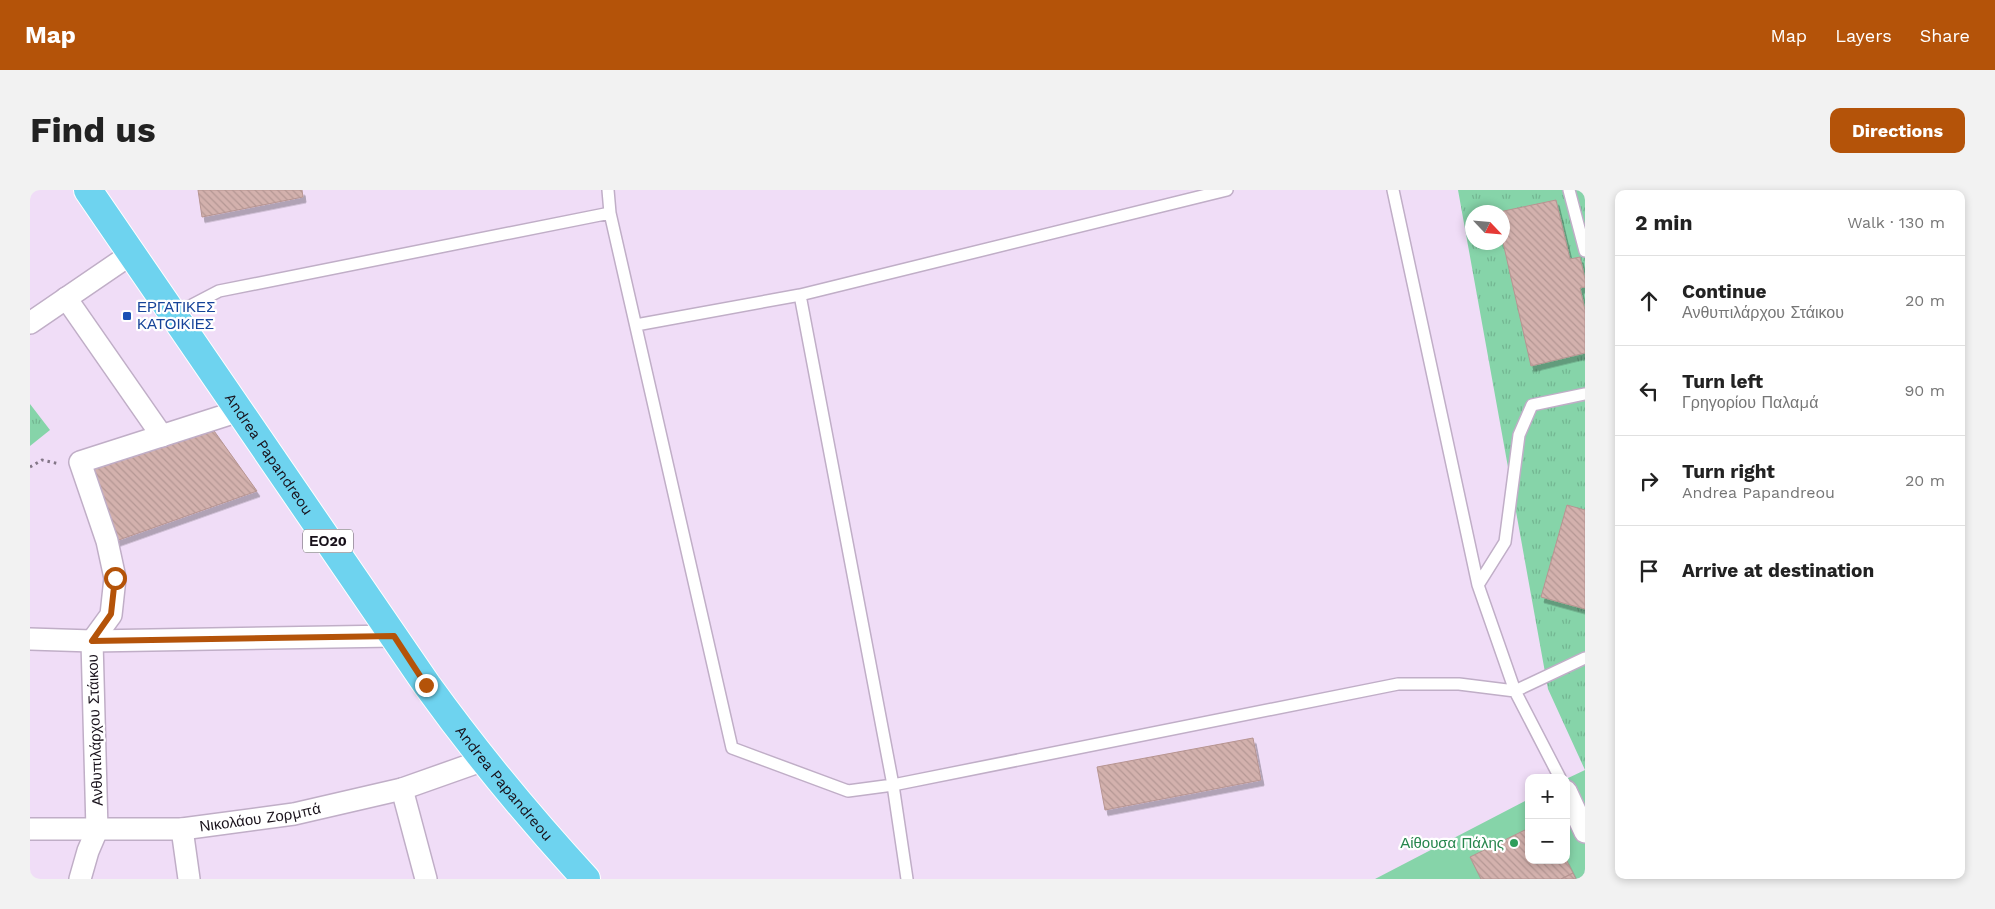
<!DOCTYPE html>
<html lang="en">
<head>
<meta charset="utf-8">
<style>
	body { margin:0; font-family:"Work Sans",sans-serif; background:#f2f2f2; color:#222 }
	.controls { position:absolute; right:15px; bottom:15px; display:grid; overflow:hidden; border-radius:10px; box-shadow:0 2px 8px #0003 }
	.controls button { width:45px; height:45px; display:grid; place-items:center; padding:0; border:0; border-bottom:1px solid #e0e0e0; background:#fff; color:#222; font:25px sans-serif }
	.compass { position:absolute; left:1435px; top:15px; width:45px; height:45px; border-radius:50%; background:#fff; box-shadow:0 2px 8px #0003; rotate:116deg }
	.stop { position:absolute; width:15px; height:15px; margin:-11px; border:4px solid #b45309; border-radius:50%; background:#fff }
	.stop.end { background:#b45309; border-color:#fff; box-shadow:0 1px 5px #0008 }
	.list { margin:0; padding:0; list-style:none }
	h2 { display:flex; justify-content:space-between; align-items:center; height:65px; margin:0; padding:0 20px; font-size:21px }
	h2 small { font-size:16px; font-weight:400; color:#767676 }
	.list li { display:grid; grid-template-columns:32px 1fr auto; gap:15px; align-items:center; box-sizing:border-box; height:90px; padding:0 20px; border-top:1px solid #e0e0e0 }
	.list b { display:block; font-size:19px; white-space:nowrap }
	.list p { margin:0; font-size:16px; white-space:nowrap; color:#767676 }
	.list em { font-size:16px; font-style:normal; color:#767676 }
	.icon { flex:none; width:28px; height:28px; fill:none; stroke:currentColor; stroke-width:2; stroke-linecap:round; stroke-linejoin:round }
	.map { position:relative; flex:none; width:1555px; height:689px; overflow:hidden; border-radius:10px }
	header { display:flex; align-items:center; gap:30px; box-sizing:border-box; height:70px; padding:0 25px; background:#b45309; color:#fff }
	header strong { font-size:24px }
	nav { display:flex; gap:28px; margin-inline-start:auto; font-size:18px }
	.intro { display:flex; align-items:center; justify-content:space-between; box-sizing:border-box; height:120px; padding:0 30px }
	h1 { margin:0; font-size:35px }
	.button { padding:12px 22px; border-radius:10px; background:#b45309; color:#fff; font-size:18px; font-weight:700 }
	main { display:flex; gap:30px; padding:0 30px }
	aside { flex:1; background:#fff; border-radius:10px; box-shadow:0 2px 8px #0003 }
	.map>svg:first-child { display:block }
	.grass { fill:url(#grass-tufts); fill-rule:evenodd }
	.pitch { fill:#86d4a9 }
	.building { fill:url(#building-back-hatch); stroke:#b79592; filter:url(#shadow) }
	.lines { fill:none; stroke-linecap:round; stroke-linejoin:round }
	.lane-casing { stroke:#c0aec7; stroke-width:14 }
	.street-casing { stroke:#c0aec7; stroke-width:24 }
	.primary-casing { stroke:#fff; stroke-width:30 }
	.path { stroke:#837687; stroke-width:3; stroke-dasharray:2.5 4; stroke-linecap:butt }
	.lane { stroke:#fff; stroke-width:11 }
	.street { stroke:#fff; stroke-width:21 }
	.primary { stroke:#6ed3ef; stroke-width:28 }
	.route { stroke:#b45309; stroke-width:6 }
	.transit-dot { fill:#1a4fb4; stroke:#fff; stroke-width:2 }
	.leisure-dot { fill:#2e9e5b; stroke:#fff; stroke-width:2 }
	.labels { text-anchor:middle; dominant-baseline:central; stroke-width:4.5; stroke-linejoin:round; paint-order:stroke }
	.shield { fill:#fff; stroke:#5d585e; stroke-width:1 }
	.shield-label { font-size:14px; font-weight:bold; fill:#171019 }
	.transit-label { font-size:15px; fill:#164399; stroke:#fff; text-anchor:start }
	.street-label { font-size:15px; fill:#171019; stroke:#fff }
	.leisure-label { font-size:15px; fill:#27864d; stroke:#fff; text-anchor:end }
</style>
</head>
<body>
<header>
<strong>Map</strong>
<nav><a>Map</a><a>Layers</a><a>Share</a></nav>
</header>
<div class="intro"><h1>Find us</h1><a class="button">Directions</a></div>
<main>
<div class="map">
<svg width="1555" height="689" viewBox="0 0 1555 689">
	<defs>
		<pattern id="grass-tufts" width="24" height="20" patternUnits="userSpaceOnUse" patternTransform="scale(1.25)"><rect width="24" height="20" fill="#86d4a9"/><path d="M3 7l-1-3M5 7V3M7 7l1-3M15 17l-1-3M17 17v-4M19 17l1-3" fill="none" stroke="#73b591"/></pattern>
		<pattern id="building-back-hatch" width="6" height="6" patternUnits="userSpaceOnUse" patternTransform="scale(1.25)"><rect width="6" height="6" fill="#d3b1ad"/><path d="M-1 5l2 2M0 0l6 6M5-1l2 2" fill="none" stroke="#b49794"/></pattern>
		<filter id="shadow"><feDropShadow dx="3" dy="5.5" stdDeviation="0" flood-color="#0004"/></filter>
	</defs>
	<rect width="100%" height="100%" fill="#f0ddf7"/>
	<!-- grass -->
	<path class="grass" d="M1428 0H1555V580L1518 499ZM1442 22H1472V52H1442Z
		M0 214 20 240 0 256Z"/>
	<!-- pitch -->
	<path class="pitch" d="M1555 580V689H1345L1499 609V670H1536V589Z"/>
	<!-- building -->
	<path class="building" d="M168 0H272L273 7 172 27Z
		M1526 10 1540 69 1550 67 1555 89V97L1550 98 1555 120V163L1501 176 1472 48V22H1469Z
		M182 238 227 301 83 352 59 276Z
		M1537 315 1555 320V419L1511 407Z
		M1223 548 1231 590 1075 620 1067 577Z
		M1499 638V670L1536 669 1543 683 1531 689H1451L1440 667Z
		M1543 683 1546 689H1531Z"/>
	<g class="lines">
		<defs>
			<path id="lane" d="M578 0 580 23 702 558 818 601 863 595 1368 494H1429L1485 501 1555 468
				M1363 0 1448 395 1485 501 1530 588
				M1539 0 1555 61
				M770 105 863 595 877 689
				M143 125 189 101 580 23
				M606 135 770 105 1197 0
				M1448 395 1475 352 1489 245 1502 215 1555 204"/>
			<g id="street">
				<path d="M36 108 132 246"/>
				<path d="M0 133 101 64"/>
				<path d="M0 449 62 451 364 446"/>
				<path d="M372 599 396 689"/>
				<path d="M1536 601 1555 642"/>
				<path id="s1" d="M0 639H152L264 624 372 599 454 570"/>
				<path d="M152 639 159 689"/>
				<path d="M50 689 58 661 67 640 62 451 81 425 85 388 77 351 50 272 209 221"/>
			</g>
			<g id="primary">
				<path id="s2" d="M58 0 397 495C446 563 499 627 556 689"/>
			</g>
		</defs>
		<!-- lane casing -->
		<use href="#lane" class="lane-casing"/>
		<!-- street casing -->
		<use href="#street" class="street-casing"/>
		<!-- primary casing -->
		<use href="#primary" class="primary-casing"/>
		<!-- path -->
		<path class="path" d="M0 277 12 270 30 274"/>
		<!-- lane -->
		<use href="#lane" class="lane"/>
		<!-- street -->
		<use href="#street" class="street"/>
		<!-- primary -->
		<use href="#primary" class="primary"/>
	</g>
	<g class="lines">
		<!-- route -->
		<path class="route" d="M85 388 81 424 62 451 364 446 396 495"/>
	</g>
	<!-- markers -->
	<rect class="transit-dot" x="92" y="121" width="10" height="10" rx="2.5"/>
	<circle class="leisure-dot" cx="1484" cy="653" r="5"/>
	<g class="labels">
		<!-- shield labels -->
		<rect class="shield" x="273" y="339.5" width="50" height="23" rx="4"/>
		<g class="shield-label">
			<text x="298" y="351">ΕΟ20</text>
		</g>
		<!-- transit labels -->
		<g class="transit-label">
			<text x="107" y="117">ΕΡΓΑΤΙΚΕΣ<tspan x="107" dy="17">ΚΑΤΟΙΚΙΕΣ</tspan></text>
		</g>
		<!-- street labels -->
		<g class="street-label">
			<text stroke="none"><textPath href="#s2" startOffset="320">Andrea Papandreou</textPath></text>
			<text transform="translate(65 540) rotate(-92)">Ανθυπιλάρχου Στάικου</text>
			<text stroke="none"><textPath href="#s2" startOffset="725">Andrea Papandreou</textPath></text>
			<text stroke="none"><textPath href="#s1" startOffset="231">Νικολάου Ζορμπά</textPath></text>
		</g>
		<!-- leisure labels -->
		<g class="leisure-label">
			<text x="1474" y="653">Αίθουσα Πάλης</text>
		</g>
	</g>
</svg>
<div class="controls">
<button>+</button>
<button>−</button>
</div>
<svg class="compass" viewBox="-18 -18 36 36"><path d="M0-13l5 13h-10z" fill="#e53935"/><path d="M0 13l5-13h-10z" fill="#767676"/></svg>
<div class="stop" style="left:85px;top:388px"></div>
<div class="stop end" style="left:396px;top:495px"></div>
</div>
<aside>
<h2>2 min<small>Walk · 130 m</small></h2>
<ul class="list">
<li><svg class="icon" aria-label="ahead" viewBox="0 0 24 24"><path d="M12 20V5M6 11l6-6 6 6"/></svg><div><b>Continue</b><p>Ανθυπιλάρχου Στάικου</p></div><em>20 m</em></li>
<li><svg class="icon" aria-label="left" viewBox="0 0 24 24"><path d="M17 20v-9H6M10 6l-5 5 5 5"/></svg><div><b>Turn left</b><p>Γρηγορίου Παλαμά</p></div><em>90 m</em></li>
<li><svg class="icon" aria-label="right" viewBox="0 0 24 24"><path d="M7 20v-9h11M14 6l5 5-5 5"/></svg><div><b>Turn right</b><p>Andrea Papandreou</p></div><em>20 m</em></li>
<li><svg class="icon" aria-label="arrive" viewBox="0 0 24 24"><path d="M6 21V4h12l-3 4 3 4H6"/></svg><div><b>Arrive at destination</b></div></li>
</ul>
</aside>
</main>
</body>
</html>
